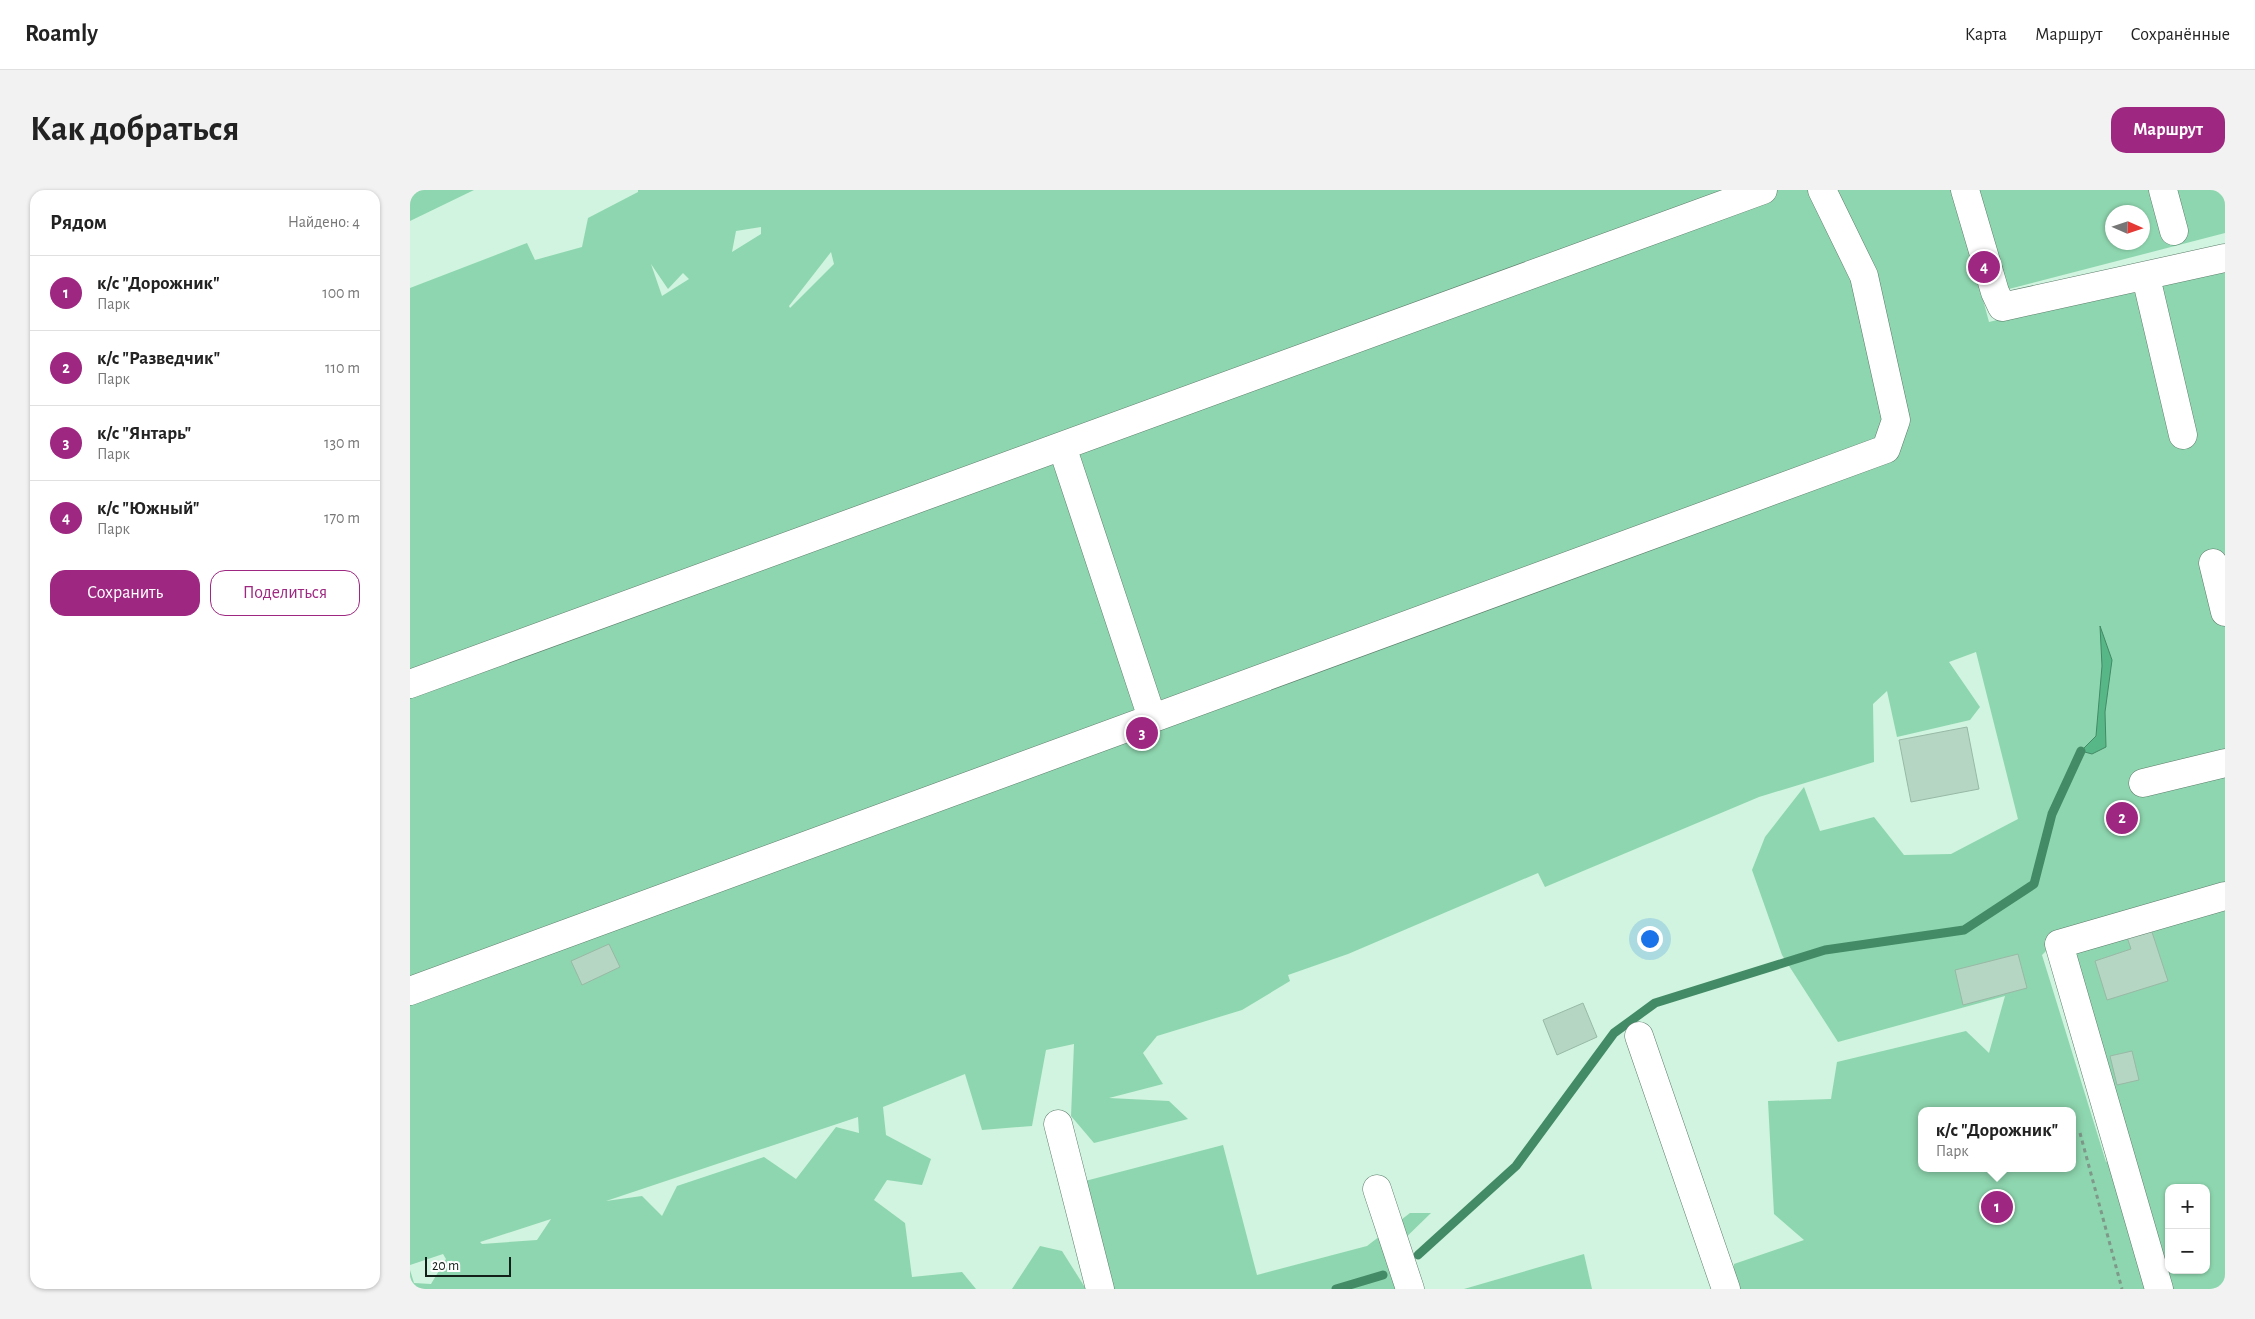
<!DOCTYPE html>
<html lang="ru">
<head>
<meta charset="utf-8">
<style>
	body { margin:0; font-family:"Alegreya Sans",sans-serif; background:#f2f2f2; color:#222 }
	.controls { position:absolute; right:15px; bottom:15px; display:grid; overflow:hidden; border-radius:10px; box-shadow:0 1px 4px #0004 }
	.controls button { width:45px; height:45px; display:grid; place-items:center; padding:0; border:0; border-bottom:1px solid #e0e0e0; background:#fff; color:#222; font:25px sans-serif }
	.compass { position:absolute; left:1695px; top:15px; width:45px; height:45px; border-radius:50%; background:#fff; box-shadow:0 1px 4px #0004; rotate:93deg }
	.scale { position:absolute; left:15px; bottom:12px; width:86px; box-sizing:border-box; padding-left:5px; border:2px solid #132019; border-top:0; font-size:14px; line-height:18px; white-space:nowrap; color:#132019; -webkit-text-stroke:4px #fff; paint-order:stroke }
	.you { position:absolute; left:1239px; top:748px; width:18px; height:18px; margin:-12px; border:4px solid #fff; border-radius:50%; background:#1a73e8; box-shadow:0 0 0 8px #1a73e833 }
	.badge { display:grid; place-items:center; width:32px; height:32px; border-radius:50%; background:#9e2881; color:#fff; font-size:16px; font-weight:700 }
	.pin { position:absolute; translate:-50% -50%; border:2px solid #fff; box-shadow:0 1px 5px #0006 }
	.popup { position:absolute; left:1508px; top:917px; width:158px; height:65px; box-sizing:border-box; display:grid; place-content:center; border-radius:10px; background:#fff; filter:drop-shadow(0 1px 4px #0005); font-size:16px; white-space:nowrap; color:#767676 }
	.popup b { font-size:19px; color:#222 }
	.popup::after { content:''; position:absolute; left:50%; top:100%; margin-left:-10px; border:10px solid transparent; border-top-color:#fff }
	.list { margin:0; padding:0; list-style:none }
	h2 { display:flex; justify-content:space-between; align-items:center; height:65px; margin:0; padding:0 20px; font-size:21px }
	h2 small { font-size:16px; font-weight:400; color:#767676 }
	.list li { display:grid; grid-template-columns:32px 1fr auto; gap:15px; align-items:center; box-sizing:border-box; height:75px; padding:0 20px; border-top:1px solid #e0e0e0 }
	.list b { display:block; font-size:19px; white-space:nowrap }
	.list p { margin:0; font-size:16px; white-space:nowrap; color:#767676 }
	.list em { font-size:16px; font-style:normal; color:#767676 }
	.actions { display:flex; gap:10px; padding:15px 20px }
	.actions a { flex:1; padding:11px 0; border:1px solid #9e2881; border-radius:15px; text-align:center; font-size:18px; color:#9e2881 }
	.actions .main { background:#9e2881; color:#fff }
	.map { position:relative; flex:none; width:1815px; height:1099px; overflow:hidden; border-radius:15px }
	header { display:flex; align-items:center; gap:30px; box-sizing:border-box; height:70px; padding:0 25px; background:#fff; border-bottom:1px solid #e0e0e0 }
	header strong { font-size:24px }
	nav { display:flex; gap:28px; margin-inline-start:auto; font-size:18px }
	.intro { display:flex; align-items:center; justify-content:space-between; box-sizing:border-box; height:120px; padding:0 30px }
	h1 { margin:0; font-size:35px }
	.button { padding:12px 22px; border-radius:15px; background:#9e2881; color:#fff; font-size:18px; font-weight:700 }
	main { display:flex; gap:30px; padding:0 30px }
	aside { flex:1; background:#fff; border-radius:15px; box-shadow:0 1px 4px #0004 }
	.map>svg:first-child { display:block }
	.green { fill:#8ed6af; fill-rule:evenodd }
	.water { fill:#57b787; stroke:#438a66 }
	.lines { fill:none; stroke-linecap:round; stroke-linejoin:round }
	.stream { stroke:#438a66; stroke-width:9 }
	.building { fill:#b4d6c2; stroke:#97b9a5 }
	.minor-casing { stroke:#5c7c6a; stroke-width:29 }
	.path { stroke:#7e9889; stroke-width:3; stroke-dasharray:4 4; stroke-linecap:butt }
	.minor { stroke:#fff; stroke-width:28 }
</style>
</head>
<body>
<header>
<strong>Roamly</strong>
<nav><a>Карта</a><a>Маршрут</a><a>Сохранённые</a></nav>
</header>
<div class="intro"><h1>Как добраться</h1><a class="button">Маршрут</a></div>
<main>
<aside>
<h2>Рядом<small>Найдено: 4</small></h2>
<ul class="list">
<li><span class="badge">1</span><div><b>к/с &quot;Дорожник&quot;</b><p>Парк</p></div><em>100 m</em></li>
<li><span class="badge">2</span><div><b>к/с &quot;Разведчик&quot;</b><p>Парк</p></div><em>110 m</em></li>
<li><span class="badge">3</span><div><b>к/с &quot;Янтарь&quot;</b><p>Парк</p></div><em>130 m</em></li>
<li><span class="badge">4</span><div><b>к/с &quot;Южный&quot;</b><p>Парк</p></div><em>170 m</em></li>
</ul>
<div class="actions"><a class="main">Сохранить</a><a>Поделиться</a></div>
</aside>
<div class="map">
<svg width="1815" height="1099" viewBox="0 0 1815 1099">
	<rect width="100%" height="100%" fill="#d0f4df"/>
	<!-- green -->
	<path class="green" d="M0 0H64L0 31Z
		M228 0H1815V43L1572 106 1579 132 1815 76V1099H1323L1324 1074 1394 1050 1364 1024 1358 911 1421 909 1427 872 1556 841 1579 863 1595 806 1428 852 1372 765 1342 680 1355 647 1394 597 1410 641 1464 627 1494 665 1541 664 1608 629 1566 462 1539 472 1570 517 1560 530 1487 547 1477 501 1463 514 1464 572 1349 607 1135 697 1128 683 938 764 878 785 880 791 832 820 747 846 733 863 753 894 699 908 759 911 778 929 684 953 661 926 664 854 636 860 622 936 572 940 555 884 473 917 476 945 521 969 512 995 477 990 464 1010 495 1033 502 1087 552 1082 566 1099H0V1080L4 1093 21 1094 36 1069 33 1064 0 1075V98L117 53 125 70 172 57 178 28 228 2ZM1702 22H1732V52H1702ZM351 37V44L322 62 326 41ZM421 62 424 74 380 118 379 116ZM241 74 258 99 273 83 279 89 252 106ZM1639 758 1697 971 1696 972 1632 765ZM1512 921H1662V978H1512ZM448 927 449 943 426 937 386 989 354 967 267 996 252 1026 232 1006 196 1011ZM1759 998H1796V1080H1759ZM141 1029 127 1050 72 1054 70 1052Z
		M813 955 847 1085 957 1056 1000 1023H1021L984 1059 1012 1099H680L656 996Z
		M630 1056 652 1061 676 1099H602Z
		M1174 1064 1182 1099H1054Z"/>
	<!-- water -->
	<path class="water" d="M1690 436 1702 470 1695 522 1696 557 1682 564 1671 561 1686 546 1692 476Z"/>
	<g class="lines">
		<!-- stream -->
		<path class="stream" d="M1008 1065 1106 976 1204 843 1245 813 1415 760 1554 740 1624 694 1642 624 1671 561
			M926 1099 973 1085"/>
	</g>
	<!-- building -->
	<path class="building" d="M1557 537 1569 599 1501 612 1489 550Z
		M1741 739 1758 791 1697 810 1685 771 1721 759 1717 747Z
		M199 754 210 777 172 795 161 771Z
		M1608 764 1617 798 1553 815 1545 780Z
		M1173 813 1187 847 1147 865 1133 830Z
		M1722 861 1729 890 1707 895 1700 866Z"/>
	<g class="lines">
		<defs>
			<path id="minor" d="M1555 0 1585 102 1592 117 1815 68
				M1753 0 1764 41
				M1736 87 1773 245
				M652 256 742 528
				M1803 373 1815 422
				M0 494 1353 0
				M1733 593 1815 573
				M0 801 1476 259 1486 230 1454 86 1412 0
				M1229 846 1316 1099
				M648 934 690 1099
				M967 999 1000 1099
				M1749 1099 1649 754 1815 706"/>
		</defs>
		<!-- minor casing -->
		<use href="#minor" class="minor-casing"/>
		<!-- path -->
		<path class="path" d="M1670 943 1712 1099"/>
		<!-- minor -->
		<use href="#minor" class="minor"/>
	</g>
</svg>
<div class="controls">
<button>+</button>
<button>−</button>
</div>
<svg class="compass" viewBox="-18 -18 36 36"><path d="M0-13l5 13h-10z" fill="#e53935"/><path d="M0 13l5-13h-10z" fill="#767676"/></svg>
<div class="scale">20 m</div>
<div class="you"></div>
<div class="pin badge" style="left:1587px;top:1017px">1</div>
<div class="popup"><b>к/с &quot;Дорожник&quot;</b>Парк</div>
<div class="pin badge" style="left:1712px;top:628px">2</div>
<div class="pin badge" style="left:732px;top:543px">3</div>
<div class="pin badge" style="left:1574px;top:77px">4</div>
</div>
</main>
</body>
</html>
